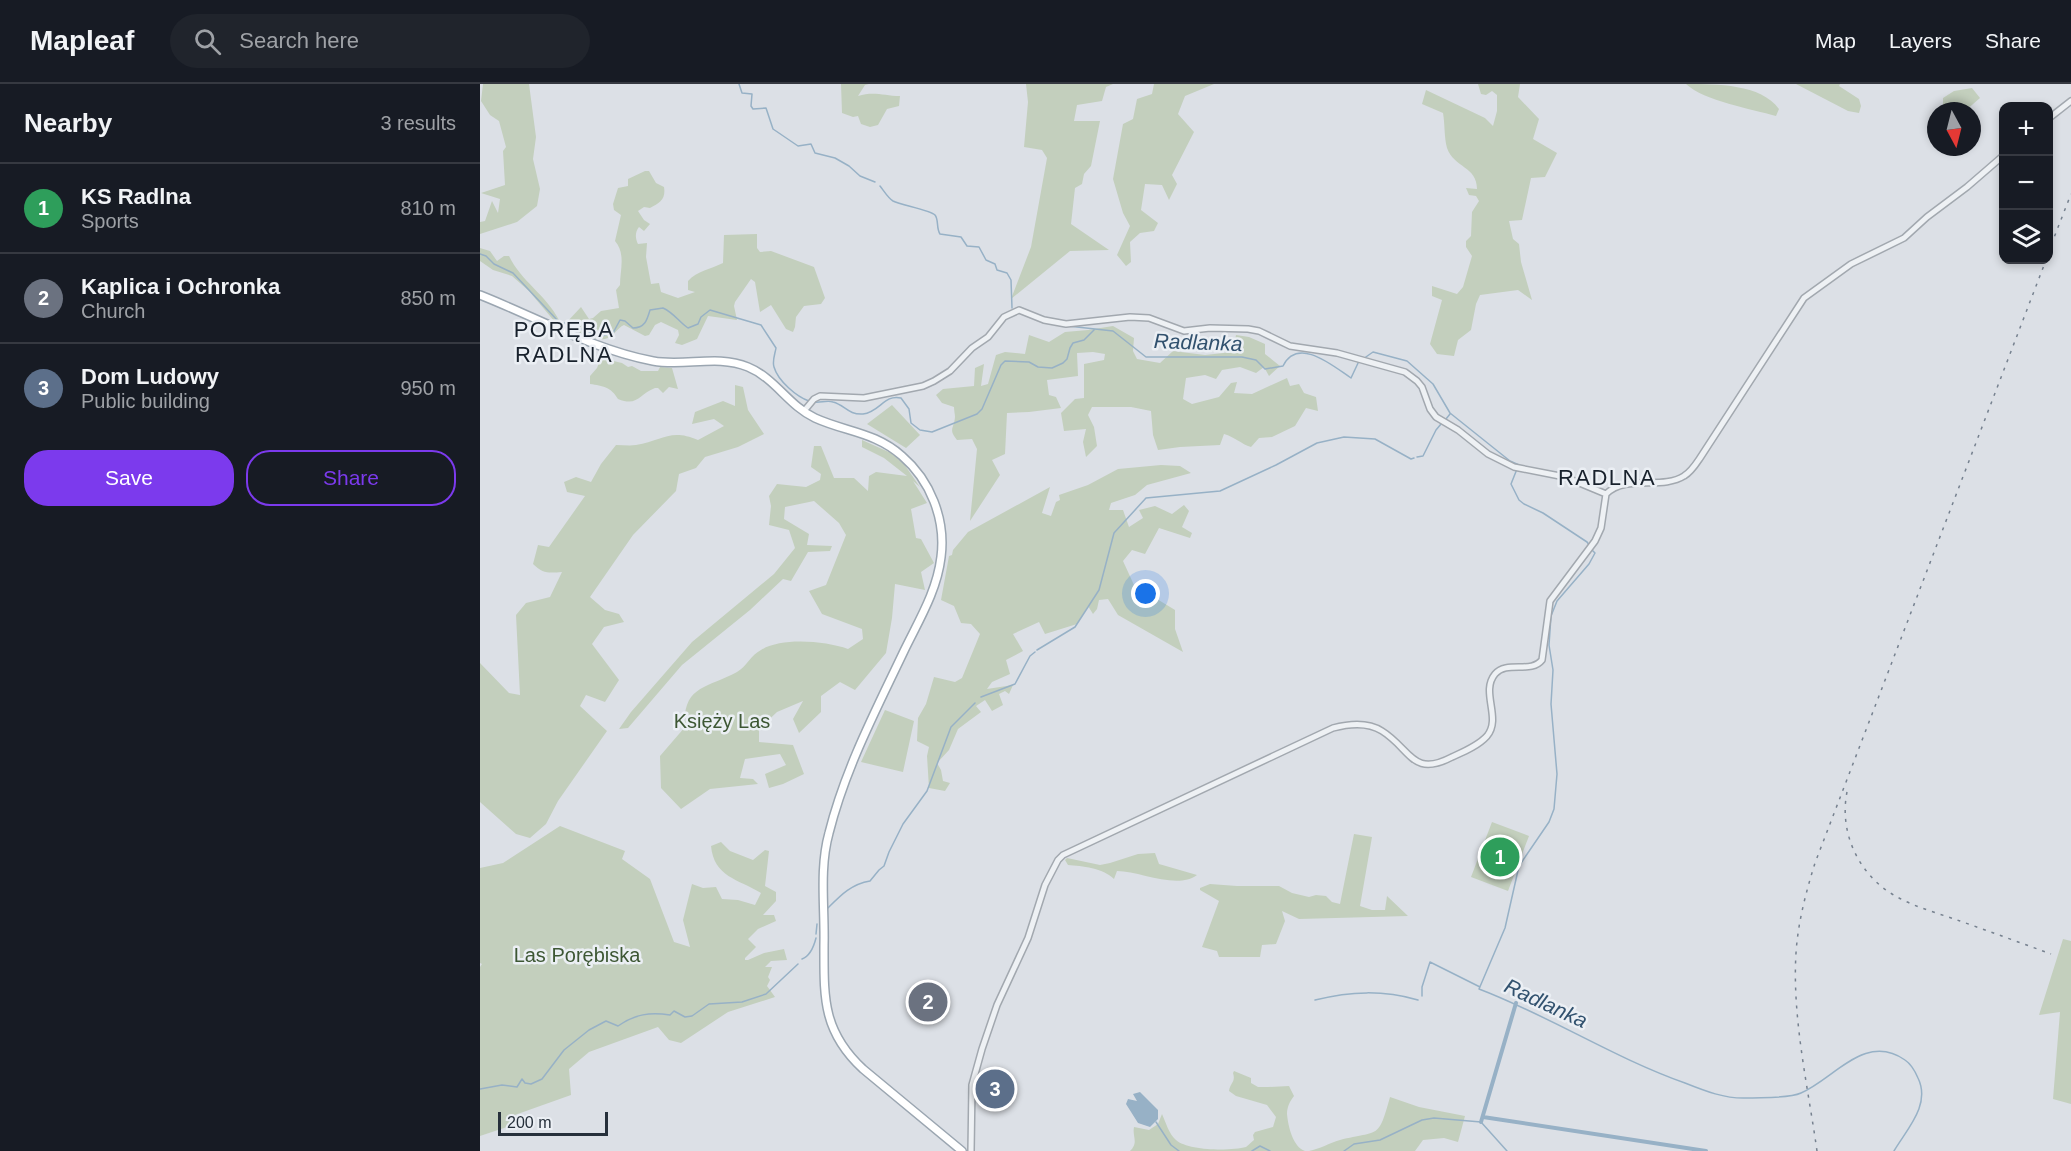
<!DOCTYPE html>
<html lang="en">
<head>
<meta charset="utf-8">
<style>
	body { margin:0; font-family:Helvetica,sans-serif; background:#20242c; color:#f1f3f6 }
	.controls { position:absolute; right:18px; top:18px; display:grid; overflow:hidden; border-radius:12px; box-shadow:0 3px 9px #0003 }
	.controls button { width:54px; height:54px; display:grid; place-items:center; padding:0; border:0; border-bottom:2px solid #363941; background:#171b24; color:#f1f3f6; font:30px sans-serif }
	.compass { position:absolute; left:1447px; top:18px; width:54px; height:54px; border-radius:50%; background:#171b24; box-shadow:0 3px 9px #0003; rotate:173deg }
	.scale { position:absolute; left:18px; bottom:15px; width:110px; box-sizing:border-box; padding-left:6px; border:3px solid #26303b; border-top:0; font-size:16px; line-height:21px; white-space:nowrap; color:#26303b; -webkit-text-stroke:4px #ebeff4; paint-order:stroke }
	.you { position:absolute; left:666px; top:510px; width:21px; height:21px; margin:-15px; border:4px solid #fff; border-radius:50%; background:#1a73e8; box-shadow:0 0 0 9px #1a73e833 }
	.badge { display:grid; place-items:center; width:39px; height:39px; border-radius:50%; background:#7c3aed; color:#fff; font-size:20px; font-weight:700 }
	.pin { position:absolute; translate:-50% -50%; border:3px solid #fff; box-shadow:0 2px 6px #0006 }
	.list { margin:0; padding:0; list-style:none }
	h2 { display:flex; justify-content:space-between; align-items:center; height:78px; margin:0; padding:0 24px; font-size:26px }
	h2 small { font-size:20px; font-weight:400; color:#9ea1a6 }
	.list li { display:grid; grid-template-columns:39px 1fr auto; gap:18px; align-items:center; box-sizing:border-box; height:90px; padding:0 24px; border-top:2px solid #363941 }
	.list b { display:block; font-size:22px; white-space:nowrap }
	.list p { margin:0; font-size:20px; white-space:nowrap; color:#9ea1a6 }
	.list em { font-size:20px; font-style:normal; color:#9ea1a6 }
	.actions { display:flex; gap:12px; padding:18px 24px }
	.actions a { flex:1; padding:14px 0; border:2px solid #7c3aed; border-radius:24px; text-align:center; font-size:21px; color:#7c3aed }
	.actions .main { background:#7c3aed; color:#fff }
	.icon { flex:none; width:33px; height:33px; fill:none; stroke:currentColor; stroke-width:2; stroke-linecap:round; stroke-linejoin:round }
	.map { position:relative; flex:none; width:1591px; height:1067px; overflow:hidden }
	header { display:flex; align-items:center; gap:36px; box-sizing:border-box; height:84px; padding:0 30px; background:#171b24; border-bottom:2px solid #363941 }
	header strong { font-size:28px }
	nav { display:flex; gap:33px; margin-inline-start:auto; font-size:21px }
	.search { width:420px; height:54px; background:#20242c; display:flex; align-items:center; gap:15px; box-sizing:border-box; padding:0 21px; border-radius:33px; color:#9ea1a6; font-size:22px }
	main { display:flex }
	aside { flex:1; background:#171b24 }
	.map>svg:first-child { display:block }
	.green { fill:#c3cfbd }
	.water { fill:#97b1c6 }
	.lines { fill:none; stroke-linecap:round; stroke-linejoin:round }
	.stream { stroke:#97b1c6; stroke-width:1.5 }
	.canal { stroke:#97b1c6; stroke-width:4 }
	.minor-casing { stroke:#a2a8af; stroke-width:8 }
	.major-casing { stroke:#9ba6b1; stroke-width:10 }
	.minor { stroke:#eef1f4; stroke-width:5 }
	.major { stroke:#fff; stroke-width:7 }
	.rail { stroke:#76818f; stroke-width:1.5; stroke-dasharray:3 6; stroke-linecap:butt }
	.labels { text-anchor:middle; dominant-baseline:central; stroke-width:5; stroke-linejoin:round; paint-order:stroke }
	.park-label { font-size:20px; fill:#3d5734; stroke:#ebeff4 }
	.water-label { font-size:21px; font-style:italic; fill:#31516e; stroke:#ebeff4 }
	.quarter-label { font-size:22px; letter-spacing:1.5px; fill:#18212c; stroke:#ebeff4 }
</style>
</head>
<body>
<header>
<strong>Mapleaf</strong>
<div class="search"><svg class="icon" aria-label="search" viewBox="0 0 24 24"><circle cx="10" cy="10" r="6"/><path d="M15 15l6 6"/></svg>Search here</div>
<nav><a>Map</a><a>Layers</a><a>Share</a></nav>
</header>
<main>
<aside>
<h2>Nearby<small>3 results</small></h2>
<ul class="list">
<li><span class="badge" style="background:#2e9e5b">1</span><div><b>KS Radlna</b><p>Sports</p></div><em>810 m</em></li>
<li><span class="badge" style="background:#6b7280">2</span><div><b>Kaplica i Ochronka</b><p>Church</p></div><em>850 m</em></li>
<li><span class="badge" style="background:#5c6f8a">3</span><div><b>Dom Ludowy</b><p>Public building</p></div><em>950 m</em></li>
</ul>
<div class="actions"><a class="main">Save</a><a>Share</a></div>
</aside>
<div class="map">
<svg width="1591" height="1067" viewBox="0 0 1591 1067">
	<rect width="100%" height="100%" fill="#dce0e6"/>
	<!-- green -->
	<path class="green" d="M3 0H49L56 53 53 75 60 105 57 122 37 138 0 150V138L5 137 12 117 18 129 20 115 1 109 25 101 23 67 26 63 19 37 10 31 1 17Z
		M361 0H389L385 1 378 12C394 7 404 12 420 12L419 22 407 25 398 41 390 43 381 40 378 32 373 33 362 29Z
		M546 0H633L626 3 622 17 597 21 594 37H620L611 82 604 90 602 100 595 104 591 140 629 166 590 167 531 215 551 163 567 74 562 66 544 63 548 18Z
		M674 0H734L705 12 698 30 714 48 692 91 697 100 689 116 682 101 665 100 661 126 678 139 674 147 660 149 650 158 651 178 646 182 637 171 650 142 643 129 633 95 643 40 653 35 657 15 672 10Z
		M998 0H1040L1038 13 1059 35 1053 55 1077 69 1065 93 1051 94 1042 136 1029 137 1033 155 1039 160 1041 178 1052 216 1038 206 1000 211 996 220 991 246 978 256 974 272 957 270 950 260 962 216 952 212V202L977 210 983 203 992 172 986 163V157L991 152 992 128 999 117 996 112 989 111 986 104 997 105C997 82 974 84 967 64 964 53 965 40 963 29L942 20 946 6 1005 34 1013 42 1017 27V11L1012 7 1006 11 1001 10Z
		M1206 0C1237 0 1281 0 1299 25L1296 32C1272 25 1224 17 1206 0Z
		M1316 0H1360L1359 2 1379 15 1381 22 1379 29 1368 27Z
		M1492 4 1500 14 1485 27H1463V14L1474 7Z
		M165 87H169L176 99 184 103C186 115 180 119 170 124L164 123 158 127 164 136 170 140 164 147 159 143C155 148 155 154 158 160L167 159 166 173 171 200 179 199 181 208 198 214 215 208 208 206V197C217 187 231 185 243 179L244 151 277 150V164L280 168 291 167 334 183 345 214 341 220 324 222 316 233 315 243 313 248 306 245 291 221 280 228 275 198 271 195 255 218 254 222 257 236 228 232 217 255 202 261 195 259 199 251 198 246 181 238 175 241 169 251 165 252 144 241C137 244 135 251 128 254 117 259 101 248 89 245L86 239 101 223 109 235 113 234 121 227 139 224 136 206 140 201C140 186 146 170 135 157L141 131 134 126 133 120 138 104 148 102V95Z
		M0 164 10 167 17 177 24 172H29C41 197 66 211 79 236L75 238 49 207 32 192 13 186 0 177Z
		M633 242 654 254 653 267 657 275 680 279 693 267 725 271 753 268 756 251 769 253 785 260V270L800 282 789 292 784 283 776 289 760 283 742 286 736 295 725 291 706 294 703 315 712 320 739 313 751 299 757 298 754 309 772 310 807 294 810 302 819 300 824 309 836 313 838 327 826 324 815 342 792 353 779 354 771 363C761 360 755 353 744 350L740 361 700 363 678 366 673 351 671 327 651 323H612L608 331 614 343 617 362 606 373 603 358 606 345 584 347 581 329 595 315 604 314V280L624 276 625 270 613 268 597 269 598 292 567 296 569 311 576 313 581 324 549 328 527 329 525 370 512 376 520 391 490 437 497 365 492 355 477 356C468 345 474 345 475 333 475 330 474 327 474 323L462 319 456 311 463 305 494 302 495 284 504 280 501 302 508 300 516 271 525 268 545 270 549 251 569 258 585 248 608 246Z
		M121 274 142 279 148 283 152 282 161 287H178L180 283 192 284 198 305 189 303 183 309 178 304H175C159 310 158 323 138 315 131 303 123 302 110 300V292L117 284Z
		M255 301 263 303 268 326 284 350 258 363 225 373 216 384 199 390 196 407 153 451 110 513 125 526 139 530 144 538 124 543 112 560 139 596 125 618 106 611 100 622 127 647 78 717 66 740 50 754 36 750 0 718V579L29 609 40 611 36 531 46 519 70 513 82 488C69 489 63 490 53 480L58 461 69 463 105 412 87 408 84 398 96 393 111 398 121 380 136 361C143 361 150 362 156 361 182 357 190 344 218 356L244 342 234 335 212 340 215 328 243 317 255 322Z
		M412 321 440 351 426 364 387 340Z
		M382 356 411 369 424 380 440 403 433 397 447 419 431 425 436 454 441 455 454 479 441 488 445 506 415 500 412 534 406 569 375 606 360 598 341 612V628L319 649 313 635 323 617 297 628 279 645V658L313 661 324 690 303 700 289 704 285 690 306 681 300 670 265 675 260 694 273 695 278 700 230 705 201 725 181 704 180 672 205 643C202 602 227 604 257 588 266 583 271 571 281 566 302 553 345 557 368 565L383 555 382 545 342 530 329 507 346 501 366 451 359 439 334 417 305 423 304 435 329 450 327 461 352 462 350 467 328 468 311 497 303 495 270 526 202 581 148 644 139 645 151 628 212 558 294 490 315 464 309 446 289 441 291 422 289 412 297 400 326 403 340 396 341 390 331 383 334 362H341L354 394H374L388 407 389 392 396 388 427 392 404 374 382 363Z
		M681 381 700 382 711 389 667 401 655 411 631 419 629 426H643L649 443 663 434 659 426 675 422 692 430 704 421 709 427 702 443 712 449 710 454 679 444 665 470 652 466 643 477 654 501 695 526V545L703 568 638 531 628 515 619 516 617 525 613 530 608 522 597 540 565 550 559 538 533 550 543 567 526 576 530 590 512 598 507 605 533 601 529 610 525 607 519 610 523 621 512 627 505 616 496 622 501 628 478 645 469 666 457 679 461 686 463 697 470 699 465 707 449 704 447 672 449 663 437 657 438 634 446 620 454 593 475 598 482 594 500 550 491 540 481 539 474 522 461 516 469 472 472 471 473 466 488 448 570 403 562 429 571 432 576 418 580 416 579 411 608 401 638 385Z
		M405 626 434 637 423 688 381 678Z
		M1012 738 1049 752 1028 807 991 793Z
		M80 742 145 767 142 775 170 795 194 858 210 863 203 836 212 800 223 804 236 803 242 815 258 816 275 821 281 809C258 795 234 793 231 762L241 758 250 767 273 776 285 766 289 767 285 802 296 808V817L283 831H294L296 837 278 845 268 855 276 863 265 874V876H268L284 869 304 865 307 876 291 877 285 883H292L288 893 290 896 287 902 295 913 248 928 201 959 189 956 178 943 109 968 89 985 91 1011 32 1032 30 1042 0 1052V883L2 880 0 879V784L23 779Z
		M874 750 892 753 880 822 892 826H905L907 812 928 832 819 835 802 827 805 837 796 860 782 861 780 873H739L737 867 722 863 739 817 720 806V804L730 800 757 802H799L812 809 829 813 836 811 846 812 852 818 860 820Z
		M675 769 679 780 717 791C697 806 660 787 637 787L634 795C623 784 602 782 588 781L585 776 587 774 620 781 630 779 658 770Z
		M1583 855 1591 857V1020L1573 1015 1580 928 1559 931Z
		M754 987 771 994V999L778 1003H788L809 1002 814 1012C810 1017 807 1023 807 1030 808 1042 813 1063 825 1067H650C659 1058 652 1053 654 1043L669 1046 678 1040 682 1030C686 1039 689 1050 696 1056 708 1067 751 1067 766 1063 769 1061 771 1058 774 1056L773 1051 775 1048 793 1043 796 1033 787 1021 756 1012 749 1007C750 999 756 998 753 989Z
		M910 1013 939 1023 985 1032 978 1058 964 1054 943 1056 935 1067H829C840 1065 849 1059 860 1056 900 1046 898 1056 910 1013Z"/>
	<!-- water -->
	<path class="water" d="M660 1008 678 1026V1035L670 1043 658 1039 646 1020 648 1015 657 1017 653 1010Z"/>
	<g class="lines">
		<!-- stream -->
		<path class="stream" d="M259 0 262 9 272 10 271 22 273 25 286 24 293 45 318 62 331 60 335 69 355 74 369 82 380 92 395 98
			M400 102C404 107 408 114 413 117 421 121 450 126 455 131 459 136 456 144 460 150L481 153 487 162 499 163 506 176 515 180 517 186 527 189 531 196 532 224
			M0 170 6 172 14 180 33 189 78 237 107 247 118 253 133 249 140 236 145 237 153 244C165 244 167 236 170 226L183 224C194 229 199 238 208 244L218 240 221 233 230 226 281 241 296 264C295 270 292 277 294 283 298 297 317 313 329 317
			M588 242 633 247 666 273H762L776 276 785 285 803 282C818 252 853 282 871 294L879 277
			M883 275 893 268 927 277 953 300 970 329 1030 377 1039 381
			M334 318C340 319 347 316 353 318 365 321 368 331 383 330 400 328 404 310 421 314L429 325 431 339 440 346 452 348 497 330 502 325 521 281 525 277 549 278 558 283 572 284 583 279 587 275 590 264 593 259 604 256 614 246
			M966 335 970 330
			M937 373 943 372 956 346 961 340
			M1037 385 1031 400 1039 416 1044 420 1063 429 1107 458 1110 462
			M1112 466 1115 469 1109 480 1077 517 1071 532 1069 561 1073 586 1071 620 1077 690 1074 725 1069 738 1039 782 1025 844 999 905C1070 932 1134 974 1205 999 1225 1007 1245 1015 1267 1014 1281 1013 1308 1015 1321 1009 1354 995 1385 948 1425 976 1431 980 1435 987 1438 994 1451 1021 1427 1045 1414 1067
			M557 566 595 543 619 506 634 449 666 414 740 407 796 381 837 359 864 353 895 355 931 375 934 374
			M501 613 535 600 550 572 555 568
			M347 825C360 812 371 800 390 797L399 786 404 782 409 768 423 740 447 707 471 643 495 619
			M336 850 337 840
			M322 875C330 872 334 862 336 854
			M942 912V903L950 878 1000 903
			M835 916C871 907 903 906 938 916
			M0 1005 22 1001 37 1003 42 995 45 999 51 1000 62 995 84 966 109 946 126 937 138 942C155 930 170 928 190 931L194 927 205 933 212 932 229 920 262 918 286 910 318 880
			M676 1038 691 1061 699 1067
			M772 1067 780 1062 790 1067
			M864 1067 874 1060 900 1056 942 1036 954 1034 1001 1038 1027 1067"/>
		<!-- canal -->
		<path class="canal" d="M1003 1033 1226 1067
			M1001 1038 1036 919"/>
		<defs>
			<path id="minor" d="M1568 35 1591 17
				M324 327 334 315 340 312 384 314 443 302 454 297 470 287 492 264 508 253 524 233 539 226 564 236 586 240 650 233 669 234 704 247 730 244 768 245 779 247 810 262 857 269 925 288 937 297 942 303 950 325 956 333 978 346 1008 370 1034 383 1085 393 1126 410
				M491 1067 492 1001 502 965 517 921 548 854 565 801 578 776 583 771 853 644C868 640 888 638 902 647 931 665 932 694 972 673 983 668 998 662 1007 652 1022 634 1000 608 1015 590 1027 576 1051 590 1062 576L1070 517 1115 457 1121 444 1126 410C1146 390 1182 406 1204 392 1211 388 1216 380 1220 374L1324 214 1371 180 1424 154 1447 133 1487 103 1524 71"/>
			<path id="major" d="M0 211C56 233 114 266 173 277 205 283 237 270 268 283 295 294 309 322 335 334 366 348 395 348 422 372 450 396 466 435 461 473 457 507 439 536 424 567 396 626 365 685 349 749 339 785 345 824 344 861 344 913 342 947 383 985L482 1067"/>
		</defs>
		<!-- minor casing -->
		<use href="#minor" class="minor-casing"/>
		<!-- major casing -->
		<use href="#major" class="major-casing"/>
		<!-- minor -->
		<use href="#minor" class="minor"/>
		<!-- major -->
		<use href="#major" class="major"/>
		<!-- rail -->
		<path class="rail" d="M1568 169 1591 110
			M1367 708C1359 748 1378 789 1412 810 1433 823 1458 829 1480 837 1511 848 1541 859 1571 870
			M1337 1067C1328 1003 1312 934 1316 869 1318 838 1326 808 1335 779L1566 176"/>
	</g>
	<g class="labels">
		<!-- park labels -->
		<g class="park-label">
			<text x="242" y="637">Księży Las</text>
			<text x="97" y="871">Las Porębiska</text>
		</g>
		<!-- water labels -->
		<g class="water-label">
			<text transform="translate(718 258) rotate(2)">Radlanka</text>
			<text transform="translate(1066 919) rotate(25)">Radlanka</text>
		</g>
		<!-- quarter labels -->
		<g class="quarter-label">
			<text x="84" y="245">PORĘBA<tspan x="84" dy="25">RADLNA</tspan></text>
			<text x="1127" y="393">RADLNA</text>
		</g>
	</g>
</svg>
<div class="controls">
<button>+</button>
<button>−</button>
<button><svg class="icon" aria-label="layers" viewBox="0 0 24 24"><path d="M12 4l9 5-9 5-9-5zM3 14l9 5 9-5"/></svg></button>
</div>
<svg class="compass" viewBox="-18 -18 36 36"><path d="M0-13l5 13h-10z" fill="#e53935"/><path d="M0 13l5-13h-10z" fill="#9ea1a6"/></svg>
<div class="scale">200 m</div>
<div class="you"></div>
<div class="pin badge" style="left:1020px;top:773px;background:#2e9e5b">1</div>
<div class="pin badge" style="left:448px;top:918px;background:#6b7280">2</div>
<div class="pin badge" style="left:515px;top:1005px;background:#5c6f8a">3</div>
</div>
</main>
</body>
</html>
